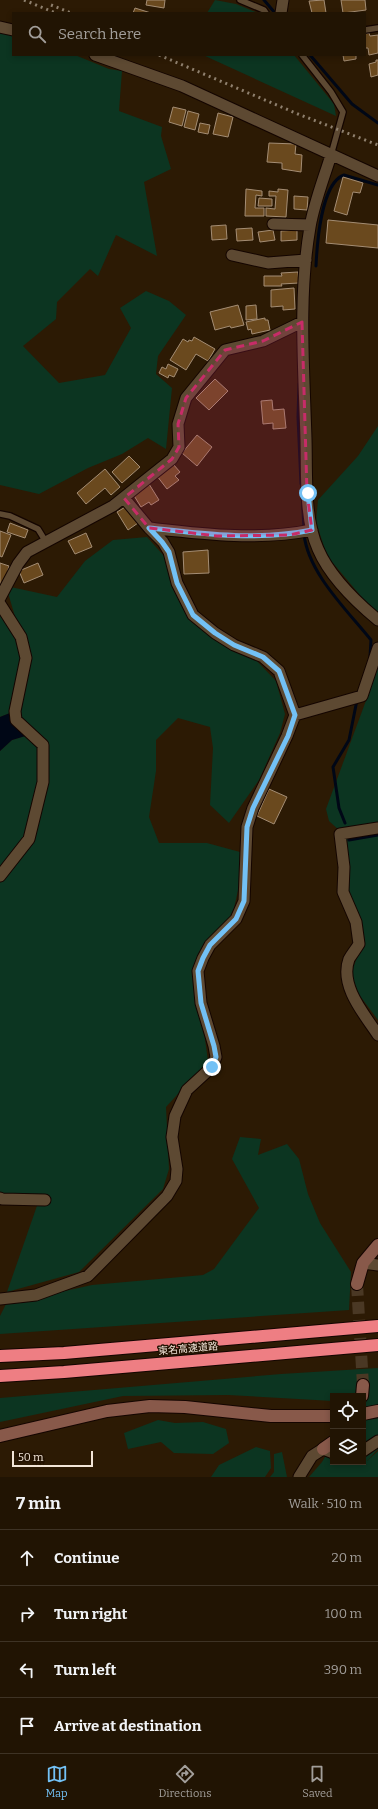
<!DOCTYPE html>
<html lang="en">
<head>
<meta charset="utf-8">
<style>
	body { margin:0; font-family:Bitter,"Noto Sans JP",serif; background:#2d2112; color:#f1f3f6 }
	.controls { position:absolute; right:12px; bottom:12px; display:grid; overflow:hidden; border-radius:0px; box-shadow:0 2px 6px #0003 }
	.controls button { width:36px; height:36px; display:grid; place-items:center; padding:0; border:0; border-bottom:1px solid #3e3325; background:#211403; color:#f1f3f6; font:20px sans-serif }
	.scale { position:absolute; left:12px; bottom:10px; width:81px; box-sizing:border-box; padding-left:4px; border:2px solid #f2e5d8; border-top:0; font-size:11px; line-height:14px; white-space:nowrap; color:#f2e5d8; -webkit-text-stroke:3px #210; paint-order:stroke }
	.stop { position:absolute; width:12px; height:12px; margin:-9px; border:3px solid #73c1f5; border-radius:50%; background:#fff }
	.stop.end { background:#73c1f5; border-color:#fff; box-shadow:0 1px 4px #0008 }
	.list { margin:0; padding:0; list-style:none }
	h2 { display:flex; justify-content:space-between; align-items:center; height:52px; margin:0; padding:0 16px; font-size:17px }
	h2 small { font-size:13px; font-weight:400; color:#a29e9a }
	.list li { display:grid; grid-template-columns:26px 1fr auto; gap:12px; align-items:center; box-sizing:border-box; height:56px; padding:0 16px; border-top:1px solid #3e3325 }
	.list b { display:block; font-size:15px; white-space:nowrap }
	.list em { font-size:13px; font-style:normal; color:#a29e9a }
	.icon { flex:none; width:22px; height:22px; fill:none; stroke:currentColor; stroke-width:2; stroke-linecap:round; stroke-linejoin:round }
	.map { position:relative; flex:none; width:378px; height:1477px; overflow:hidden }
	.search { position:absolute; background:#211403; box-shadow:0 2px 6px #0003; left:12px; right:12px; top:12px; height:44px; display:flex; align-items:center; gap:10px; box-sizing:border-box; padding:0 14px; border-radius:0px; color:#a29e9a; font-size:15px }
	.sheet { height:276px; background:#211403 }
	nav { display:flex; justify-content:space-around; align-items:center; box-sizing:border-box; height:56px; border-top:1px solid #3e3325; background:#211403; font-size:11px; color:#a29e9a }
	nav a { display:grid; justify-items:center; gap:2px }
	nav .on { color:#73c1f5 }
	.map>svg:first-child { display:block }
	.green { fill:#0c3521 }
	.water { fill:#000716 }
	.lines { fill:none; stroke-linecap:round; stroke-linejoin:round }
	.stream { stroke:#000716; stroke-width:3 }
	.building { fill:#6a491e; stroke:#a48d74 }
	.secondary-tunnel { stroke:#4a3824; stroke-width:12; stroke-dasharray:12 6; stroke-linecap:butt }
	.lane-casing { stroke:#140500; stroke-width:8 }
	.street-casing { stroke:#140500; stroke-width:13 }
	.secondary-casing { stroke:#140500; stroke-width:14 }
	.highway-casing { stroke:#140500; stroke-width:14 }
	.lane { stroke:#5d4932; stroke-width:5.5 }
	.street { stroke:#5d4932; stroke-width:11 }
	.secondary { stroke:#88594a; stroke-width:12 }
	.highway { stroke:#ee7e83; stroke-width:12 }
	.rail { stroke:#8f806e; stroke-width:3; stroke-dasharray:2 4; stroke-linecap:butt }
	.route { stroke:#73c1f5; stroke-width:5 }
	.marked { fill:#c72c68; fill-opacity:0.2; stroke:#c72c68; stroke-width:3; stroke-dasharray:8 5; stroke-linejoin:round }
	.labels { text-anchor:middle; dominant-baseline:central; stroke-width:3; stroke-linejoin:round; paint-order:stroke }
	.street-label { font-size:10px; fill:#f2e5d8; stroke:#210 }
</style>
</head>
<body>
<div class="map">
<svg width="378" height="1477" viewBox="0 0 378 1477">
	<rect width="100%" height="100%" fill="#2c1a04"/>
	<!-- green -->
	<path class="green" d="M215 0 236 4 258 13H207Z
		M0 33 13 35V55H75L109 69 122 71 119 111 162 127 161 136 171 169 144 182 157 256 116 235 98 276 90 269 57 302 56 319 23 346 59 383 105 375 131 328 120 308 146 291 169 301 186 315 158 356 156 374 172 388 166 449 148 438 122 454 88 468 39 494 0 485Z
		M203 55H294L334 104 336 116Z
		M378 426V612L370 607 327 556 316 522 318 500 358 456Z
		M147 537 164 556 172 587 188 618 217 641 251 655 276 681 285 714 280 733 259 780 229 823 210 805 213 748 210 727 178 718 156 740V771L149 817 159 843H207L240 852 239 886 232 917 203 948V1024L208 1061 166 1107 169 1169 163 1189 79 1272 7 1292 39 1200 0 1195V751L12 740 31 734 15 711 0 717V604L21 637 6 586 57 597 85 561 113 540Z
		M378 668V1020L354 988 352 971 362 944 361 921 351 901 347 881 341 832 329 821 326 809Z
		M240 1137 261 1139 258 1155 287 1144 299 1159 308 1194 320 1223 351 1272 349 1310 0 1334V1316L6 1304 92 1285 203 1275 214 1269 259 1208 232 1159Z
		M378 1368V1449L367 1461 378 1451V1477H309L322 1462 333 1443V1462H363V1396H333V1401L228 1395 123 1396 0 1422V1398L281 1374Z
		M158 1420 175 1423 203 1422 226 1429 229 1443 213 1454 174 1453 161 1442 128 1449 124 1433Z
		M256 1447 270 1451 271 1468 265 1477H211L219 1465Z
		M282 1452 287 1477H270L274 1472V1454Z"/>
	<!-- water -->
	<path class="water" d="M10 713 32 734 12 740 0 751V717Z"/>
	<g class="lines">
		<!-- stream -->
		<path class="stream" d="M264 0 275 13
			M310 55 352 104 378 123
			M316 266C317 245 321 183 344 175L378 185
			M299 384 298 417 301 484
			M302 494 304 528
			M304 534C308 573 347 610 371 640L370 657
			M345 823 339 808 333 767 349 740 357 700
			M349 840 378 835"/>
	</g>
	<!-- building -->
	<path class="building" d="M147 0H165L164 8 146 5Z
		M324 0 326 13H312L309 1Z
		M341 0H365L366 10 343 13Z
		M135 8 151 13H133Z
		M369 33 370 36 378 35V53L369 55 368 48H365V34Z
		M343 55H356V59L344 61Z
		M376 60H378V75L371 77 369 64 376 62Z
		M173 107 186 110 182 126 169 122Z
		M188 111 199 114 195 130 184 127Z
		M218 113 233 117 228 137 213 134Z
		M200 123 210 125 208 134 198 132Z
		M269 143 296 144 295 154 302 155 301 172 282 169V163L267 162Z
		M343 177 363 183 360 193 353 192 347 215 334 211Z
		M246 189 262 191V196L256 195 255 208H264V216H245Z
		M278 189 288 190 286 217 266 216V208L275 209 276 196H269V191L278 192Z
		M294 196 308 197 307 210 294 209Z
		M259 198 272 199V206H258Z
		M328 220 378 225V248L326 243Z
		M226 225 227 239 212 240 211 226Z
		M252 228 253 240 237 241 236 229Z
		M273 230 275 240 260 242 258 232Z
		M297 230V240L281 241V231Z
		M298 272 299 283 281 284 282 286H264V276H282L281 273Z
		M294 288 295 309 283 310V306L271 307V290Z
		M238 305 244 325 231 328 230 326 215 330 210 312Z
		M256 305 257 319 246 320V306Z
		M265 318V320H268L270 330 252 334 251 329 248 330 246 322Z
		M194 337 215 349 208 361 196 354 186 370 170 360 183 339 188 342 189 340 192 341Z
		M168 364 178 369 174 377 169 375 168 378 159 373 162 367 166 369Z
		M215 379 228 391 209 410 196 398Z
		M272 400 273 410 284 409 286 428 273 429V423L263 424 261 401Z
		M197 435 212 447 197 466 182 453Z
		M129 456 140 467 122 483 112 472Z
		M173 464 180 472 175 476 179 480 167 489 157 476Z
		M105 469 120 487 111 495 105 488 86 504 77 493Z
		M149 484 159 500 151 505 149 502 141 507 133 494Z
		M127 506 138 523 128 530 117 512Z
		M10 523 28 530 25 538 7 532Z
		M0 531 11 535 2 557 0 556Z
		M86 533 92 547 75 554 68 541Z
		M208 550 209 573 184 574 183 552Z
		M0 563 9 566 3 590 0 589Z
		M38 563 43 575 24 583 19 571Z
		M269 789 287 797 274 824 257 816Z"/>
	<g class="lines">
		<!-- secondary-tunnel -->
		<path class="secondary-tunnel" d="M357 1284 363 1385"/>
		<defs>
			<path id="lane" d="M240 0 264 10 266 13
				M365 30 378 28
				M302 55 331 92 343 112 331 155
				M0 514 10 516 38 529 46 542"/>
			<path id="street" d="M281 13 283 0
				M0 27 13 30
				M95 55 182 86 378 176
				M331 155C324 178 314 203 310 227 298 297 304 369 306 439 307 473 304 518 318 549 330 577 355 601 378 620
				M273 224 310 225
				M232 255 268 263 306 260
				M124 498 149 528C203 534 258 541 312 530
				M149 528 163 542 169 552 177 583 193 615 215 633 234 645 263 657 279 671 295 715
				M0 598 18 564 27 552 113 506 172 459 179 447 178 424 186 398 225 350 263 341 302 322
				M0 604 21 637 26 658 15 711 16 720 43 745V782L29 839 0 876
				M378 828 340 834 344 867 343 892 356 922 359 944C356 949 352 954 349 959 339 986 365 1015 378 1035
				M0 1198 2 1199 45 1200
				M363 1263 378 1265
				M0 1299 36 1295 88 1276 167 1196 176 1181 177 1169 172 1137 175 1116 187 1090 212 1067 216 1057 214 1046 201 1003 198 971 203 958 210 945 236 919 244 901 247 827 253 808 287 736 295 715 362 696 378 648
				M363 1451 378 1441
				M299 1477 312 1456 323 1449 333 1453"/>
			<path id="secondary" d="M357 1284 363 1263 378 1245
				M362 1396 363 1385
				M363 1414 378 1411
				M0 1436 107 1411 150 1406 185 1407 271 1416H333
				M323 1449 333 1442"/>
			<path id="highway" d="M0 1356 64 1353 378 1326
				M0 1376 64 1372 378 1345"/>
		</defs>
		<!-- lane casing -->
		<use href="#lane" class="lane-casing"/>
		<!-- street casing -->
		<use href="#street" class="street-casing"/>
		<!-- secondary casing -->
		<use href="#secondary" class="secondary-casing"/>
		<!-- highway casing -->
		<use href="#highway" class="highway-casing"/>
		<!-- lane -->
		<use href="#lane" class="lane"/>
		<!-- street -->
		<use href="#street" class="street"/>
		<!-- secondary -->
		<use href="#secondary" class="secondary"/>
		<!-- highway -->
		<use href="#highway" class="highway"/>
		<!-- rail -->
		<path class="rail" d="M24 0 56 13
			M51 5 71 13
			M159 55 298 114 378 145"/>
	</g>
	<g class="lines">
		<!-- route -->
		<path class="route" d="M212 1067 216 1057 214 1046 201 1003 198 971 203 958 210 945 236 919 244 901 247 827 253 808 288 736 295 715 279 671 263 657 234 645 215 633 193 615 177 583 169 552 162 542 149 528C203 534 258 541 312 530L308 493"/>
	</g>
	<!-- marked area -->
	<path class="marked" d="M302 322 307 493 312 530 290 535 217 536 149 528 124 498 172 459 179 447 178 424 186 398 225 350 263 341Z"/>
	<g class="labels">
		<!-- street labels -->
		<g class="street-label">
			<text transform="translate(188 1349) rotate(-5)">東名高速道路</text>
		</g>
	</g>
</svg>
<div class="controls">
<button><svg class="icon" aria-label="locate" viewBox="0 0 24 24"><circle cx="12" cy="12" r="6"/><path d="M12 2v4M12 18v4M2 12h4M18 12h4"/></svg></button>
<button><svg class="icon" aria-label="layers" viewBox="0 0 24 24"><path d="M12 4l9 5-9 5-9-5zM3 14l9 5 9-5"/></svg></button>
</div>
<div class="scale">50 m</div>
<div class="stop" style="left:308px;top:493px"></div>
<div class="stop end" style="left:212px;top:1067px"></div>
<div class="search"><svg class="icon" aria-label="search" viewBox="0 0 24 24"><circle cx="10" cy="10" r="6"/><path d="M15 15l6 6"/></svg>Search here</div>
</div>
<section class="sheet">
<h2>7 min<small>Walk · 510 m</small></h2>
<ul class="list">
<li><svg class="icon" aria-label="ahead" viewBox="0 0 24 24"><path d="M12 20V5M6 11l6-6 6 6"/></svg><div><b>Continue</b></div><em>20 m</em></li>
<li><svg class="icon" aria-label="right" viewBox="0 0 24 24"><path d="M7 20v-9h11M14 6l5 5-5 5"/></svg><div><b>Turn right</b></div><em>100 m</em></li>
<li><svg class="icon" aria-label="left" viewBox="0 0 24 24"><path d="M17 20v-9H6M10 6l-5 5 5 5"/></svg><div><b>Turn left</b></div><em>390 m</em></li>
<li><svg class="icon" aria-label="arrive" viewBox="0 0 24 24"><path d="M6 21V4h12l-3 4 3 4H6"/></svg><div><b>Arrive at destination</b></div></li>
</ul>
</section>
<nav>
<a class="on"><svg class="icon" aria-label="map" viewBox="0 0 24 24"><path d="M3 6l6-2 6 2 6-2v14l-6 2-6-2-6 2zM9 4v14M15 6v14"/></svg>Map</a>
<a><svg class="icon" aria-label="directions" viewBox="0 0 24 24"><path d="M12 3l9 9-9 9-9-9zM9 14v-3h6M13 9l2 2-2 2"/></svg>Directions</a>
<a><svg class="icon" aria-label="saved" viewBox="0 0 24 24"><path d="M7 4h10v16l-5-4-5 4z"/></svg>Saved</a>
</nav>
</body>
</html>
